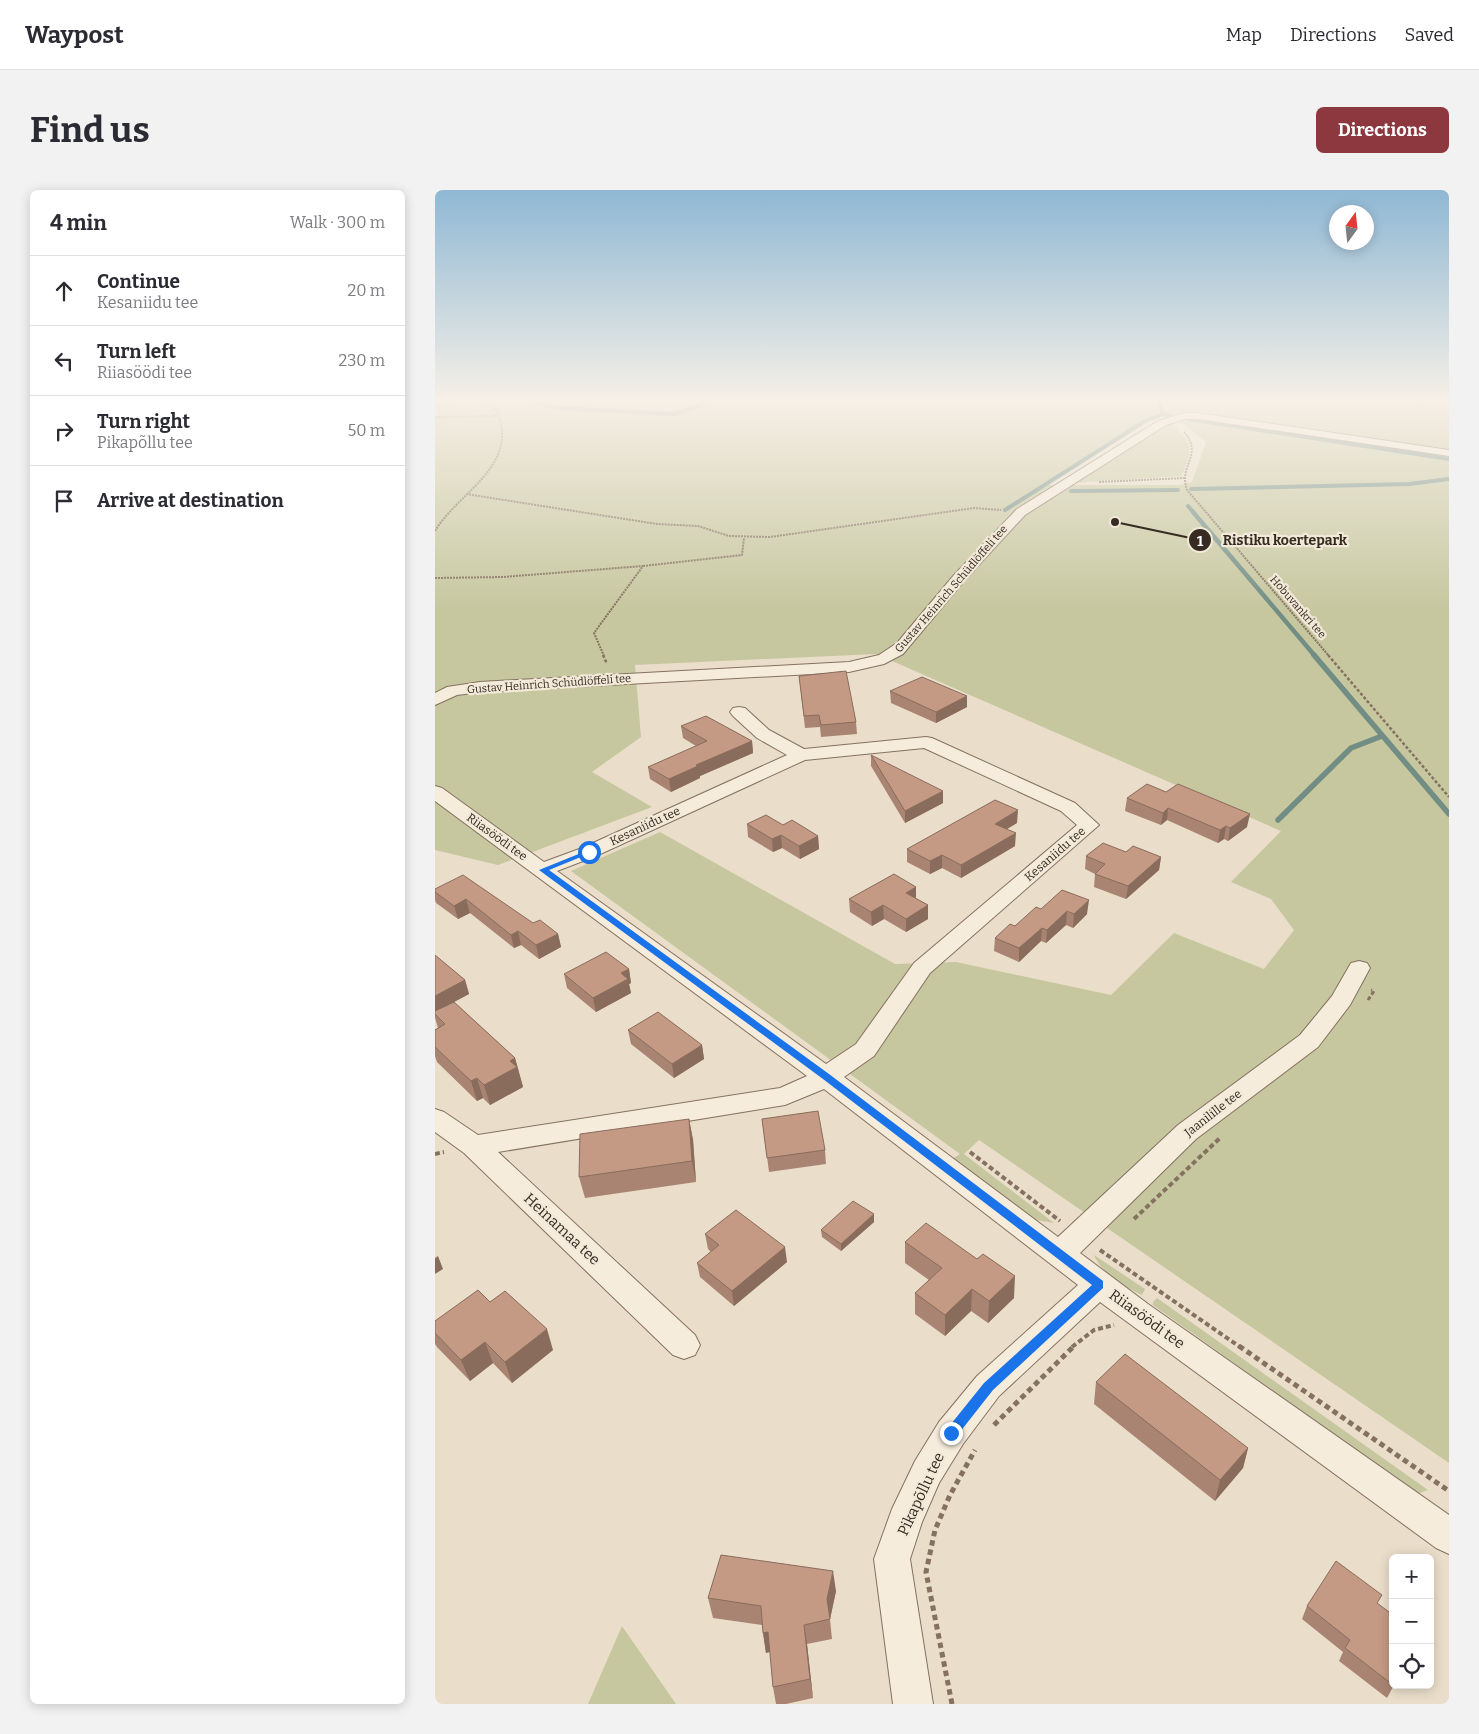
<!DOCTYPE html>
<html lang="en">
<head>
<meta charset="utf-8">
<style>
	body { margin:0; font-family:Bitter,serif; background:#f2f2f3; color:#2b2b33 }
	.controls { position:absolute; right:15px; bottom:15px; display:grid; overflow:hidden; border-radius:8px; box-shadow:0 2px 12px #0003 }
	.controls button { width:45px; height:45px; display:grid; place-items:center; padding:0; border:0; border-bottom:1px solid #e1e1e2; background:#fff; color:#2b2b33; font:25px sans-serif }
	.compass { position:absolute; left:894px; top:15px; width:45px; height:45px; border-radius:50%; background:#fff; box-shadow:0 2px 12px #0003; rotate:15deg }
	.stop { position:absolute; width:15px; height:15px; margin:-11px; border:4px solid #1a73e8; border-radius:50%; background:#fff }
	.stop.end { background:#1a73e8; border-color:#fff; box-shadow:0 1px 5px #0008 }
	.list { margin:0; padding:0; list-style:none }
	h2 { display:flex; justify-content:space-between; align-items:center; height:65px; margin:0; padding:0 20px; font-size:21px }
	h2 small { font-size:16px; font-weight:400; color:#7c7c81 }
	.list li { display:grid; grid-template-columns:32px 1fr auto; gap:15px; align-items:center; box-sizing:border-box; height:70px; padding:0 20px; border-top:1px solid #e1e1e2 }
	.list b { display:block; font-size:19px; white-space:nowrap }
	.list p { margin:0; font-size:16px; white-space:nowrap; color:#7c7c81 }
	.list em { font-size:16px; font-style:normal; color:#7c7c81 }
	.icon { flex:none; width:28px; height:28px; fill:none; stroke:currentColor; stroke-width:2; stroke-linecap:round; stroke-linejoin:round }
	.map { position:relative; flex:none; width:1014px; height:1514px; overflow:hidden; border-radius:8px }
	header { display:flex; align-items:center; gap:30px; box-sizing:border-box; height:70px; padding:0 25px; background:#fff; border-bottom:1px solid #e1e1e2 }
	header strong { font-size:24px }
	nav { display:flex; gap:28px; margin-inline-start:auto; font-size:18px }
	.intro { display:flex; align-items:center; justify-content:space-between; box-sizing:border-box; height:120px; padding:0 30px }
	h1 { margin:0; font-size:35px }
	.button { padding:12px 22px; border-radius:8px; background:#8d373e; color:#fff; font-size:18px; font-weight:700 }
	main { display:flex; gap:30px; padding:0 30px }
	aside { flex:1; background:#fff; border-radius:8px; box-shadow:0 2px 12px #0003 }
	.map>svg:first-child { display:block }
	.green { fill:#c6c79f }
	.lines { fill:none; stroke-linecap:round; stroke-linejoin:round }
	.stream-far2 { stroke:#718d84; stroke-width:4 }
	.stream-far1 { stroke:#718d84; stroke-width:4.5 }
	.stream { stroke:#718d84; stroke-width:5.5 }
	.street-casing { stroke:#857160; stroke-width:2 }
	.path-far4 { stroke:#857160; stroke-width:2; stroke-dasharray:2 1; stroke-linecap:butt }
	.path-far3 { stroke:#857160; stroke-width:2.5; stroke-dasharray:3 2; stroke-linecap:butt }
	.path-far2 { stroke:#857160; stroke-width:3; stroke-dasharray:4 2.5; stroke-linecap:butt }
	.path-far1 { stroke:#857160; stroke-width:4; stroke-dasharray:5 3; stroke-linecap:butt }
	.path { stroke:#857160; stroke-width:5; stroke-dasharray:5.5 4; stroke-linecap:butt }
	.street { fill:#f6ecdc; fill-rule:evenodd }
	.wall { fill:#a98472 }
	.shaded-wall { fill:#896c5c }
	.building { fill:#c49a84; stroke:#896c5c }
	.route { fill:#1a73e8 }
	.labels { text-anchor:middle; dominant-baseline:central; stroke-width:4.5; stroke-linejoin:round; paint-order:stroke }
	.far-street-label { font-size:11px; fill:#372b22; stroke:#f2e9d9 }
	.street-label { font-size:12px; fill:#372b22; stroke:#f2e9d9 }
	.near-street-label { font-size:15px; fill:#372b22; stroke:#f2e9d9 }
	.leader { fill:none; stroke:#372b22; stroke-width:2 }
	.callout-dot { fill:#372b22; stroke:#f2e9d9; stroke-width:2 }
	.mark-label { font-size:15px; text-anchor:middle; font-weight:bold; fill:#fff }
	.callout-label { font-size:14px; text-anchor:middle; font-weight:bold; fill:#372b22; stroke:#f2e9d9; stroke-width:4.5; stroke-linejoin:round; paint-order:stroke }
</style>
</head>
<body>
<header>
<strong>Waypost</strong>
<nav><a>Map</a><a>Directions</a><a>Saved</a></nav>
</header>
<div class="intro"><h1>Find us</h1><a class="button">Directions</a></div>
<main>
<aside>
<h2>4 min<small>Walk · 300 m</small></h2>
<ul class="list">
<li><svg class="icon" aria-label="ahead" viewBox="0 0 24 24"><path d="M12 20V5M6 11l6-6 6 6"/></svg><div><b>Continue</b><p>Kesaniidu tee</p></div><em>20 m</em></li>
<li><svg class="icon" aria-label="left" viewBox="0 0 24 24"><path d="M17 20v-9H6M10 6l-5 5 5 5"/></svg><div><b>Turn left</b><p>Riiasöödi tee</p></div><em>230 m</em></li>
<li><svg class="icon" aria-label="right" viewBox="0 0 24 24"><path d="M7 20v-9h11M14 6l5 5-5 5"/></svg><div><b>Turn right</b><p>Pikapõllu tee</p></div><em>50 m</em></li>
<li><svg class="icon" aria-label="arrive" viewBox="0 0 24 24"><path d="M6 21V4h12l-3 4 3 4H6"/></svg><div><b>Arrive at destination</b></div></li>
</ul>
</aside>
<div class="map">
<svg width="1014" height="1514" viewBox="0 0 1014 1514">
	<rect width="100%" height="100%" fill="#eadeca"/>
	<!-- green -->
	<path class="green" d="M0 209H1014V260L752 222C704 225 649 269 608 295H745L757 292 771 252 745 231H759L1014 270V1273L544 950 529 964 619 1033 601 1030 517 969 525 964 136 681 225 642 460 774 521 772 676 805 739 743 829 779 859 740 836 709 796 692 846 641 441 464 200 475 206 547 157 582 217 617 63 675 0 660Z
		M736 231C757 257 759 253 747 286L637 293Z
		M659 1065 710 1099 707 1105C690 1097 666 1083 659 1065Z
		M722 1108 993 1300 982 1304 718 1115V1112Z
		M187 1436 241 1514H153Z"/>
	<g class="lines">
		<!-- stream-far2 -->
		<path class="stream-far2" d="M57 209H85L123 218 240 224 282 209
			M723 209 728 224
			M0 211 11 209
			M753 229 1014 269
			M756 299 974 294 1014 289
			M636 301 743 300
			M753 316 759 323
			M570 320 710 231 728 224 735 226"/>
		<!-- stream-far1 -->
		<path class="stream-far1" d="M758 322 880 466"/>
		<!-- stream -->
		<path class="stream" d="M879 465 1014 624
			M843 630 916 558 947 546"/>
		<defs>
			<path id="street" d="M749 223H763L1014 260V266L763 229H750L731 235 590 325 529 391 468 464 449 474 414 482 45 502 22 505 0 515V503L12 497 45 492 414 472 444 465 462 453 519 385 582 319 723 231Z
				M304 517 310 518 334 540 369 559 491 547 497 548 640 613 664 635 495 783 439 866 409 887 623 1047 743 935 865 845 897 806 916 773 924 771 932 773 935 778 915 815 883 857 761 949 645 1063 713 1114 1014 1325V1364L1001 1358 665 1112 564 1206 528 1254 504 1293 487 1332 475 1369 498 1514H458L439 1369 457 1319 480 1271 504 1232 542 1186 643 1095 389 899 350 915 63 962 260 1145 265 1155 260 1165 249 1169 238 1165 29 963 0 942V919L9 922 43 945 345 898 372 886 0 611V596L7 598 109 672 147 658 352 565 322 548 298 526 295 522 298 518ZM489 558 626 621 642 635 479 773 421 854 391 874 122 681 161 666 370 570Z"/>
		</defs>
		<!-- street casing -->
		<use href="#street" class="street-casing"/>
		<!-- path-far4 -->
		<path class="path-far4" d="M0 218 37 209
			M0 227 64 226
			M749 242C769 265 743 275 752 300L894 466
			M664 292 749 288
			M31 304 222 334 263 336 294 346 335 347 539 318 566 320
			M0 341C24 301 85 277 62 220L43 209
			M208 376 307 365 309 348
			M0 388 68 387 208 376 159 443 169 466"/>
		<!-- path-far3 -->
		<path class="path-far3" d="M168 465 172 474
			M893 465 1014 607"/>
		<!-- path-far2 -->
		<path class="path-far2" d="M933 810 939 801 936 800"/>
		<!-- path-far1 -->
		<path class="path-far1" d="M535 962 625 1031
			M0 964 9 962
			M699 1029 785 948
			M665 1060 805 1157
			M637 1157 659 1140 679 1135"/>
		<!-- path -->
		<path class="path" d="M804 1156 1014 1301
			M559 1235 639 1156
			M517 1514 491 1382 500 1340 515 1305 540 1260"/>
		<!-- street -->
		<use href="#street" class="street"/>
	</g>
	<!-- wall -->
	<path class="wall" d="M983 209H998L987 215Z
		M364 486 421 532 422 544 386 547 385 537 370 538Z
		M455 501 532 506V517L501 533 456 513Z
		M246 536 317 551 318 563 265 586V588L236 602 215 589 213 577 261 556 248 548Z
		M436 565 508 613 470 633 436 576Z
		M692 608 812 637 793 651 789 649 783 653 732 630 726 635 690 621Z
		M582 633 572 639 580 656 526 688 507 678 495 684 472 672V659Z
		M312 634 348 635 383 646 384 659 365 669 347 658 338 662 313 647Z
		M691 662 726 667 724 680 691 709 659 697 660 684 650 679 651 666Z
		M481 697V709L493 715V729L471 742 449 729 437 736 415 722 414 709Z
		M0 699 98 733 123 744 126 757 104 769 86 755 79 758 35 723 23 729 1 713 0 710Z
		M606 719 652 724 638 738 631 735 611 753 606 751 584 772 559 761 560 748Z
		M0 765 30 790 34 804 19 812 80 868 88 897 55 915 48 908 42 911 2 872 0 866V840L3 838 0 828Z
		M194 779 196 793 194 794 196 803 161 822 132 798 129 784Z
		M193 840 267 855 269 869 239 888 196 854Z
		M254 929 258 950 261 992 150 1008 144 987Z
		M327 929 390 960 391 974 334 982Z
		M439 1024V1032L406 1061 387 1047 386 1040Z
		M270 1044 352 1072 299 1116 265 1087 262 1073 276 1062 273 1059Z
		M470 1052 579 1108 553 1133 536 1121 510 1146 480 1124V1103L494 1090 470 1073Z
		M55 1112 118 1160 77 1193 58 1173 35 1191 2 1157 0 1154V1131Z
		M661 1192 813 1258 808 1278 780 1311 659 1214Z
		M401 1401 395 1429 397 1449 372 1454 378 1508 351 1514H341L338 1497 335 1462 331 1463 327 1435 278 1428 273 1408Z
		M943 1414 958 1495H959L952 1508 904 1471 908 1462 867 1429 872 1416Z"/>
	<!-- shaded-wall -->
	<path class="shaded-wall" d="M989 209H998L987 215Z
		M532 506V517L501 533V522Z
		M317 551 318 563 265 586V588L236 602 234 589 261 575Z
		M508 601V613L470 633V621Z
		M733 618 732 630 726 635 728 623Z
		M583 620 582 633 560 646V634Z
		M815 624 812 637 793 651 795 638Z
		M791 636 789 649 783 653 785 640Z
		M581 643 580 656 526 688V675Z
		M346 645 347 658 338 662 337 649Z
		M383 646 384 659 365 669 364 656Z
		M507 665V678L495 684V671Z
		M726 667 724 680 691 709 693 696Z
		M481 697V710L471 703Z
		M31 709 35 723 23 729 19 716Z
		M654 710 652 724 638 738 639 724Z
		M448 715 449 729 437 736 436 722Z
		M493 715V729L471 742V729Z
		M632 721 631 735 611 753 612 740Z
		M607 738 606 751 584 772V758Z
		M83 741 86 755 79 758 76 745Z
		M123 744 126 757 104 769 101 755Z
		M194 779 196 793 194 794 196 803 161 822 158 808 186 783Z
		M30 790 34 804 0 822V806Z
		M267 855 269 869 239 888 237 874Z
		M80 868 88 897 55 915 49 895 75 871Z
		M42 888 48 908 42 911 36 891Z
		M254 929 258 950 261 992 257 971Z
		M439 1024V1032L406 1061V1054Z
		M350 1057 352 1072 299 1116 297 1101Z
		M3 1066 8 1079 0 1084V1068Z
		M580 1086 579 1108 553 1133 554 1111Z
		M537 1099 536 1121 510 1146V1125Z
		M112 1139 118 1160 77 1193 70 1172Z
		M50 1152 58 1173 35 1191 26 1170Z
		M813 1258 808 1278 780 1311 785 1290Z
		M398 1381 401 1401 395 1429 392 1409Z
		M369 1435 372 1454 378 1508 375 1489Z
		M333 1442 337 1461 331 1463 328 1443Z"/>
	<!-- building -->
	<path class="building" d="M411 481 421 532 386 535 384 525 369 526 364 486Z
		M487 487 532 506 501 522 455 501Z
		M271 526 317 551 261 575 263 576 234 589 213 577 272 551 246 536Z
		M436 565 508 601 470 621Z
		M712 594 731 602 743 594 815 624 795 638 791 636 785 640 733 618 728 623 692 608Z
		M560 610 583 620 560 634 581 643 526 675 507 665 495 671 472 659Z
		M331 625 348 635 357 630 383 646 364 656 346 645 337 649 312 634Z
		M668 653 691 662 698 656 726 667 693 696 660 684 670 674 651 666Z
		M459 684 481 697 471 703 493 715 471 729 448 715 436 722 414 709Z
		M28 685 98 733 105 730 123 744 101 755 83 741 76 745 31 709 19 716 0 702V699Z
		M627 700 654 710 639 724 632 721 612 740 607 738 584 758 560 748 575 734 580 736 601 717 606 719Z
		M171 762 194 779 186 783 193 789 158 808 129 784Z
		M0 765 30 790 0 806Z
		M19 812 80 868 75 871 82 877 49 895 42 888 36 891 0 857V840L10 834 0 824V821Z
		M223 822 267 855 237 874 193 840Z
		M383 921 390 960 332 968 327 929Z
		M254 929 257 971 144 987 145 944Z
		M418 1011 439 1024 406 1054 386 1040Z
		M301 1020 350 1057 297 1101 262 1073 284 1055 270 1044Z
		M491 1033 542 1069 548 1064 580 1086 554 1111 537 1099 510 1125 480 1103 507 1078 470 1052Z
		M43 1100 55 1112 70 1101 112 1139 70 1172 50 1152 26 1170 0 1143V1131Z
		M690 1164 813 1258 785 1290 661 1192Z
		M286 1365 398 1381 392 1409 395 1429 369 1435 375 1489 338 1497 333 1442 328 1443 326 1416 273 1408Z
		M901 1371 947 1405 942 1413 958 1425V1495L910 1458 915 1450 872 1416Z"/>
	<!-- sky -->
	<linearGradient id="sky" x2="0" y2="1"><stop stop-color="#8fb8d4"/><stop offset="0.5" stop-color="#f6f0e7"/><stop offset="1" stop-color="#f6f0e7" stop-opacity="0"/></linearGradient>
	<rect width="1014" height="421" fill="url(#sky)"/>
	<!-- route -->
	<path class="route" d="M151 661 158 662 114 680 394 884 668 1091V1098L558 1200 521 1247H512L510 1243 512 1239 549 1193 657 1095 388 889 104 680Z"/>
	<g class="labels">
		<!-- far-street labels -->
		<g class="far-street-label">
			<text transform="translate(516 399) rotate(-49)">Gustav Heinrich Schüdlöffeli tee</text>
			<text transform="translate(863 417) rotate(49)">Hobuvankri tee</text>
			<text transform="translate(114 494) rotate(-4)">Gustav Heinrich Schüdlöffeli tee</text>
		</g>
		<!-- street labels -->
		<g class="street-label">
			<text transform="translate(210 636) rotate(-25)">Kesaniidu tee</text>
			<text transform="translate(62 647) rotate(36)">Riiasöödi tee</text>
			<text transform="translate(620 664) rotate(-41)">Kesaniidu tee</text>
			<text transform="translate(778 923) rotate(-38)">Jaanilille tee</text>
		</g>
		<!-- near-street labels -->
		<g class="near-street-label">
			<text transform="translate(127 1039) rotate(43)">Heinamaa tee</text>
			<text transform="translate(712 1129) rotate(36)">Riiasöödi tee</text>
			<text transform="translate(486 1304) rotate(-65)">Pikapõllu tee</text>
		</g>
	</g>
	<!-- callouts -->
	<path class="leader" d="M680 332L765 350"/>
	<g class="callout-dot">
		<circle cx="680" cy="332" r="5"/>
		<circle cx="765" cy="350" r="12"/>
	</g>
	<g class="mark-label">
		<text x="765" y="356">1</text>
	</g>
	<g class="callout-label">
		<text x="850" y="355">Ristiku koertepark</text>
	</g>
</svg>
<div class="controls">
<button>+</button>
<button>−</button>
<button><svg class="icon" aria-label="locate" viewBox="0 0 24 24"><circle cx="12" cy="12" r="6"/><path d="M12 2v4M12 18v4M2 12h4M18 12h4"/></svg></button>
</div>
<svg class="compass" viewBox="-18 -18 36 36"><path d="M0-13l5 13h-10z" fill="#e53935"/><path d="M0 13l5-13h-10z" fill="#7c7c81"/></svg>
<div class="stop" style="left:154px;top:662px"></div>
<div class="stop end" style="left:516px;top:1243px"></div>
</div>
</main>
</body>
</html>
